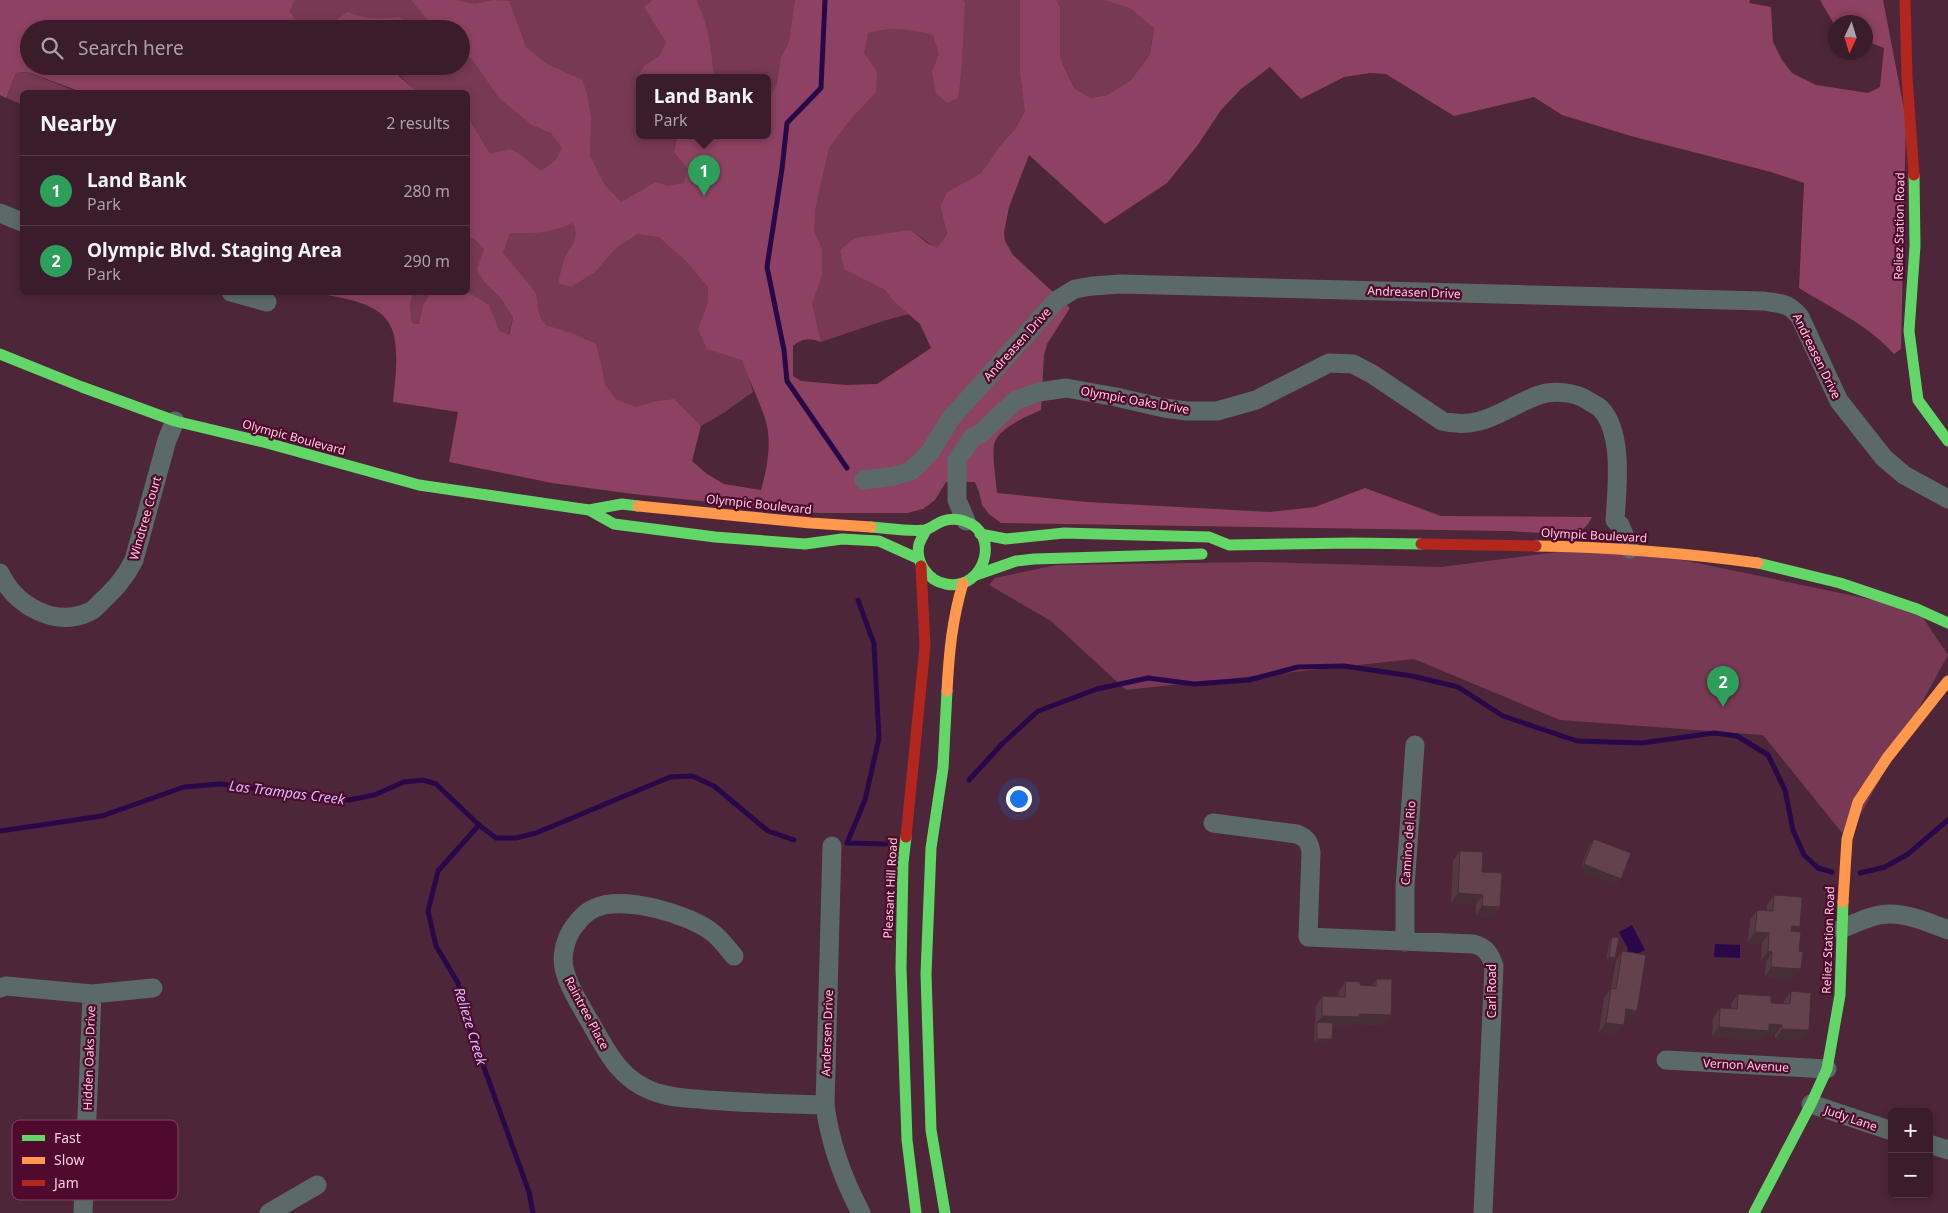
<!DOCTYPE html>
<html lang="en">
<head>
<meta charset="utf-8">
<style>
	body { margin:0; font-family:"Noto Sans",sans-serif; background:#452937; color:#f1f3f6 }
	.controls { position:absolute; right:15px; bottom:15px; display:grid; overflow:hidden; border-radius:8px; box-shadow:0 2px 8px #0003 }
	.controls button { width:45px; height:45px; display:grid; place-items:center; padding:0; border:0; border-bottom:1px solid #543a47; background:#3a1c2b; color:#f1f3f6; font:25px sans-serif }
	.compass { position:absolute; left:1828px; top:15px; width:45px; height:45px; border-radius:50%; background:#3a1c2b; box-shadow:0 2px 8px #0003; rotate:184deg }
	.you { position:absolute; left:1018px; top:798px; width:18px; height:18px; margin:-12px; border:4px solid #fff; border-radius:50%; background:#1a73e8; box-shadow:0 0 0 8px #1a73e833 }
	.badge { display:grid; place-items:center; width:32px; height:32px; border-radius:50%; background:#db2777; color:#fff; font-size:16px; font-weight:700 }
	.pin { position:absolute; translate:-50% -41px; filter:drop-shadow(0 1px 2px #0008) }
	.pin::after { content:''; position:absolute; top:26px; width:18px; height:15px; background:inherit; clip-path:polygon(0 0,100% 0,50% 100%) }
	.popup { position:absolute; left:636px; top:74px; width:135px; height:65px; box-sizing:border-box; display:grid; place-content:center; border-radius:8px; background:#3a1c2b; filter:drop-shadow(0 1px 4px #0005); font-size:16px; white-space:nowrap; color:#aba1a9 }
	.popup b { font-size:19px; color:#f1f3f6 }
	.popup::after { content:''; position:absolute; left:50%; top:100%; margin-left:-10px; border:10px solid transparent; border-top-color:#3a1c2b }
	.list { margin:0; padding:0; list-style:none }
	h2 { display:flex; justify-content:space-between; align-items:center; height:65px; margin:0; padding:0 20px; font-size:21px }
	h2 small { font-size:16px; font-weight:400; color:#aba1a9 }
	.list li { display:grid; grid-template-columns:32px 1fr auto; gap:15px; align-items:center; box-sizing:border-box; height:70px; padding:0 20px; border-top:1px solid #543a47 }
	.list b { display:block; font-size:19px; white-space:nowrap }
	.list p { margin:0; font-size:16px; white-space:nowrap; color:#aba1a9 }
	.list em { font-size:16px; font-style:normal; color:#aba1a9 }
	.icon { flex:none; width:28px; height:28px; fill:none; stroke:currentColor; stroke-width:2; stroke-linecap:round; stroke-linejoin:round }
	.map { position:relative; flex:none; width:1948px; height:1213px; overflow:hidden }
	.search { position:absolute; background:#3a1c2b; box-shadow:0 2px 8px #0003; left:20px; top:20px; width:450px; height:55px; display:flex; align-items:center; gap:12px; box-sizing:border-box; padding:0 18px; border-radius:28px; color:#aba1a9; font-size:19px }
	.panel { position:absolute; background:#3a1c2b; box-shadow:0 2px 8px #0003; left:20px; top:90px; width:450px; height:205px; border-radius:8px }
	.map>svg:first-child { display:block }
	.green { fill:#773953; fill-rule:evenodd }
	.forest { fill:#8e4263; fill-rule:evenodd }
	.water { fill:#280849 }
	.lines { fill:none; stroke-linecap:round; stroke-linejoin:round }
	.stream { stroke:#280849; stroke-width:5 }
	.street { stroke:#5b6a68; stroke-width:19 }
	.fast { stroke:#63d668; stroke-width:11 }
	.slow { stroke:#ff974d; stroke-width:11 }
	.jam { stroke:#b3261e; stroke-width:11 }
	.wall { fill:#553942 }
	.shaded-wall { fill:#452e36 }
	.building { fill:#63424d; stroke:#452e36 }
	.labels { text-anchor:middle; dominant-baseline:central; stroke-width:4.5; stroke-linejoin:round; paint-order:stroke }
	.street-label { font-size:12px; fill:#f8ccdc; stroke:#500a2e }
	.water-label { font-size:14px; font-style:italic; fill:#cebffd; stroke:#500a2e }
	.key { fill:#500a2e; stroke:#824462; stroke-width:1 }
	.key-label { font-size:14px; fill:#f8ccdc }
</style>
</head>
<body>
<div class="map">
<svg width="1948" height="1213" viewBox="0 0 1948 1213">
	<rect width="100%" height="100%" fill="#4d2639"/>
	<!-- green -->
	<path class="green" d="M295 0H1125L1120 5 1131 9 1154 27 1150 54 1131 80 1107 95 1091 98 1074 88 1063 63 1025 111 1015 129 999 147 981 173 947 192 940 206 947 234 937 249 911 230 853 273 885 290 893 301 909 314 883 321 821 342 813 314 749 378 753 392 722 414 701 426 693 433 599 395 552 327 546 325 490 238 468 153V92H416L391 66H461V29H368L337 19 328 29H301L290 11ZM640 77H768V135H640Z
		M28 72 77 92H81H22V104L6 98 16 73Z
		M473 238 484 249 485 283 501 299 513 318 508 336 500 331 489 306 468 292V239Z
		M413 293H430L423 305 420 324 412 323 410 305Z
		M1595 547 1630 549 1917 609 1948 655 1847 839 1763 735 1560 720 1414 659 1126 690 1051 621 989 585 995 578 1056 565 1259 562 1441 567Z"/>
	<!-- forest -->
	<path class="forest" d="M0 0H295L290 11 301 29H29V66H391L399 76 417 92H420H81L28 72 16 73 6 98 0 95Z
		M411 0H455L475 4 493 0 509 1 526 47 547 64 582 80 587 93 591 117 590 156 604 184 621 202 656 182 668 186 684 183 687 168 674 152 677 139 681 135H768V99L777 84 781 57 789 42 795 0H963L965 2C963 34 963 66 958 98L947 103 936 93 932 72 939 54 933 35C911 29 891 26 868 33L864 53 877 72 876 92 850 120 829 148 820 187 815 210 814 231 822 249V275L812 304 821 342C810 338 803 338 793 346V376L801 381 846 385 877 384 931 348 920 324 893 301 885 290 844 269 840 250 855 238 911 230 927 243 937 248 947 234 940 206 947 192 981 173 999 147 1015 129 1025 111 1020 72V0H1056L1060 8V57L1074 88 1091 98 1107 95 1131 80 1150 54 1154 28 1131 9 1105 0H1750L1749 3 1771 7 1773 42 1782 60 1792 73 1816 85 1868 93 1880 87 1884 48 1866 41V22H1836L1835 26 1820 0H1883L1906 119 1901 349 1894 354C1868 325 1831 308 1799 288L1804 183 1771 172 1631 136 1562 115 1534 97 1454 116 1386 74 1370 73 1344 77 1301 99 1270 67 1241 89 1221 110 1197 146 1167 183 1105 224 1029 155 1009 207 1004 232 1005 241 1013 255 1070 308 1047 344 1044 355 1041 410C1028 416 997 428 994 445 992 455 996 481 997 493L1087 502 1270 512 1315 507 1365 488 1441 516 1592 517C1589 523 1586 528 1579 531 1563 537 1522 531 1504 531L1001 523 989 514 982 505 979 492 975 482H946L935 500 923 509 907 513H818L633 494 552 483 449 462 458 412 393 402C402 322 398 305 314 293H413L410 305 412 323 419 324 423 305 430 293 468 292 489 305 500 331 509 335 513 318 501 299 485 283 477 270 484 249 473 238 468 239V118L490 154 510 149 522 156 541 171 556 160 562 148 551 133 532 125 499 98 472 59 461 51V29H435ZM573 223C582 240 567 249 563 263 561 270 560 276 558 283L571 287 595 272 616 248 638 234 659 237 686 261 708 287V302L698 329 707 349 742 360C749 381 760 401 766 422 772 443 767 469 761 490L724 484 707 474 692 461 701 426 674 399 653 402 636 407 617 400 605 385 602 368 596 344 574 334 546 325 539 314 536 293 503 253 510 233C535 234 550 233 573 223Z
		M653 0H696C709 24 711 50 714 77H640V100L637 96 636 80 644 66 660 55 666 42 644 7Z
		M348 12C367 20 380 19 400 17L405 27 403 29H328L337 19Z"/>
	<!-- water -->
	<path class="water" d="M1632 925 1645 950 1629 958 1626 954 1628 949 1619 932Z
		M1715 944 1740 945V958L1714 957Z"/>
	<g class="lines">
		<!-- stream -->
		<path class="stream" d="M825 0 821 88 787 123 782 169 767 267 784 350 787 381 847 468
			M858 600 874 644 879 738 865 800 847 843 886 844
			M969 780 1002 744 1038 711 1097 689 1148 678 1194 684 1249 680 1298 667 1344 666 1412 676 1458 687 1503 716 1577 741 1642 743 1714 733 1737 736 1768 755 1785 790 1793 830 1804 855 1818 868 1832 872
			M479 825 438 871 428 911 436 946 458 983 469 1026 529 1192 533 1213
			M0 831 102 816 184 787 220 784 349 800 374 795 404 782 423 780 436 784 479 825 496 838H516L536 833 670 777 692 776 714 786 768 831 794 840
			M1860 873 1885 867 1908 854 1948 820"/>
		<!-- street -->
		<path class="street" d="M0 213 22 222
			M231 292 267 302
			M864 480 894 476 911 471 930 452 951 418 1057 300 1075 289 1092 286 1121 284 1763 301C1781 304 1788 302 1800 317L1839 401 1884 458 1904 475 1948 499
			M966 521 957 500V460L972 438 980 434 1016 400 1039 392 1066 388 1116 397 1164 408 1187 411H1217L1256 400 1329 363 1353 364 1372 374 1442 421C1483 431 1503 408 1539 395 1554 390 1574 392 1587 400 1591 403 1597 405 1600 408 1624 432 1617 489 1615 520L1620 525 1630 549
			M0 573C15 605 54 628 89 612 94 610 97 606 101 602 115 589 125 578 134 560L167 440 175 421
			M1213 823 1297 834C1307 838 1310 843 1311 853L1308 937 1473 944C1486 947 1490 954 1494 966L1483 1213
			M832 846 825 1105C830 1143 843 1179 861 1213
			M1841 929C1856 923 1873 914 1890 914 1910 914 1930 923 1948 930
			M1405 942V887L1415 745
			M734 956C727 948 721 939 713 933 690 914 623 895 595 908 585 912 579 920 573 928 566 938 561 955 564 968 569 989 583 1009 594 1029 609 1055 621 1079 652 1091 669 1098 689 1098 708 1100 747 1103 786 1104 825 1105
			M0 988 6 986 92 994 153 988
			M1666 1060 1827 1069
			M1811 1104 1892 1131
			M1929 1144 1948 1150
			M83 1213 92 994
			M269 1213 317 1185"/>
		<!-- fast -->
		<path class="fast" d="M1914 175 1915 246 1909 331 1918 400 1948 441
			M0 354 82 387 175 421 267 443 419 485 589 510 622 504 638 506
			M589 510 614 524 715 537 805 544 842 539 879 541 919 559
			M871 527C887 528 909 532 925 530 928 529 932 527 935 525 944 519 954 518 964 521 1002 532 985 592 946 584 928 581 915 562 919 544 921 539 924 534 926 530
			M980 534 1006 539 1064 533 1209 537 1229 545 1352 543 1421 544
			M1758 563 1840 583 1917 609 1948 623
			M976 575 1016 561 1034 559 1202 554
			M906 837 903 863 901 968 907 1140 916 1213
			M945 1213 931 1130 926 974 931 848 943 768 947 691
			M1754 1213 1811 1104 1827 1069 1840 995 1843 902"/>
		<!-- slow -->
		<path class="slow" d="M638 506 811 523 871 527
			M1536 546C1611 547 1684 553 1758 563
			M947 691C949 653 952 620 963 583
			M1843 902 1847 839 1858 802 1887 758 1948 681"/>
		<!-- jam -->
		<path class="jam" d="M1905 0 1907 77 1914 175
			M1421 544 1536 546
			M906 837 925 646 921 566"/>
	</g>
	<!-- wall -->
	<path class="wall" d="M1594 839 1617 885 1580 871 1589 846Z
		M1460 851 1482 872 1500 907 1493 917 1476 916V904L1451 903 1453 861Z
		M1774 895 1796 932 1794 979 1765 977 1766 962 1761 961 1762 943 1748 942 1750 920 1757 910 1767 911V905Z
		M1612 937 1613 962 1606 960 1610 940Z
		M1622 951 1637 1011 1630 1020H1625L1617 1035 1599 1032 1604 998 1611 988 1616 961Z
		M1376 979 1384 1025 1354 1024 1352 1027 1333 1026 1332 1039 1330 1043 1314 1042 1316 1006 1322 996 1338 997 1339 991 1346 981 1360 985 1372 986Z
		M1791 991 1809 1030 1802 1040 1775 1039V1035L1766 1034 1762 1040 1712 1037 1713 1018 1720 1008 1731 1009V1004L1738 994 1771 1003 1784 1004V1001Z"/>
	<!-- shaded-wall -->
	<path class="shaded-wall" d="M1584 864 1621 879 1617 885 1580 871Z
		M1458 893 1483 895 1476 904 1451 903Z
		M1482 906 1500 907 1493 917 1476 916Z
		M1792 926 1800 927 1793 937 1785 936Z
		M1755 932 1769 933 1762 943 1748 942Z
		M1768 951 1772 952 1766 962 1761 961Z
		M1609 957 1615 958 1613 962 1606 960Z
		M1771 967 1801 969 1794 979 1765 977Z
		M1626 1009 1637 1011 1630 1020 1619 1019Z
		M1359 1014 1391 1015 1384 1025 1354 1024 1352 1027 1317 1026V1022L1315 1026 1322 1016Z
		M1606 1023 1624 1025 1617 1035 1599 1032Z
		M1769 1024 1782 1025 1775 1035 1766 1034 1762 1040 1712 1037 1719 1027Z
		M1782 1029 1809 1030 1802 1040 1775 1039Z
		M1317 1039H1332L1330 1043 1314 1042Z"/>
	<!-- building -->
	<path class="building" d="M1594 839 1631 853 1621 879 1584 864Z
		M1460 851 1483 852 1482 872 1502 873 1500 907 1482 906 1483 895 1458 893Z
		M1774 895 1802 897 1800 927 1792 926 1791 931 1801 932 1799 951 1803 952 1801 969 1771 967 1772 952 1768 951 1769 933 1755 932 1757 910 1773 911Z
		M1612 937 1619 938 1615 958 1609 957Z
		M1622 951 1646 955 1637 1011 1626 1009 1624 1025 1606 1023 1611 988 1616 989Z
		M1376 979H1392L1391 1015 1359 1014V1017L1322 1016V996L1345 997 1346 981 1360 982V985L1376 986Z
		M1791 991 1811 993 1809 1030 1782 1029V1025L1769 1024V1031L1719 1027 1720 1008 1737 1009 1738 994 1771 996V1003L1790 1004Z
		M1317 1022 1333 1023 1332 1039H1317Z"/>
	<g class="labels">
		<!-- street labels -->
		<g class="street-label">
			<text transform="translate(1899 226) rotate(-89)">Reliez Station Road</text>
			<text transform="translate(1414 292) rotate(2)">Andreasen Drive</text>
			<text transform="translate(1017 344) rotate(-48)">Andreasen Drive</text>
			<text transform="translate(1817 356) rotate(64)">Andreasen Drive</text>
			<text transform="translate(1135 400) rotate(10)">Olympic Oaks Drive</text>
			<text transform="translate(294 437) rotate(15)">Olympic Boulevard</text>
			<text transform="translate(759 504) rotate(6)">Olympic Boulevard</text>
			<text transform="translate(145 518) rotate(-74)">Windtree Court</text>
			<text transform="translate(1594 535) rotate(3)">Olympic Boulevard</text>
			<text transform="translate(1408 843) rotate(-86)">Camino del Rio</text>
			<text transform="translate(890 888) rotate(-87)">Pleasant Hill Road</text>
			<text transform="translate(1828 940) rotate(-88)">Reliez Station Road</text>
			<text transform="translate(1491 991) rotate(-90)">Carl Road</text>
			<text transform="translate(587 1013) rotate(62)">Raintree Place</text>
			<text transform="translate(827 1033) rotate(-88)">Andersen Drive</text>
			<text transform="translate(89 1058) rotate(-88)">Hidden Oaks Drive</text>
			<text transform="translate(1746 1065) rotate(3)">Vernon Avenue</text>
			<text transform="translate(1851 1118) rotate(19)">Judy Lane</text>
		</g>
		<!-- water labels -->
		<g class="water-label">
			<text transform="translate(287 792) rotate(7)">Las Trampas Creek</text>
			<text transform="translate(471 1026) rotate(73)">Relieze Creek</text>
		</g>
	</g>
	<!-- legend -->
	<rect x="12" y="1120" width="166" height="80" rx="8" class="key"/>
	<rect x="22" y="1135" width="23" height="6" fill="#63d668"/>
	<rect x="22" y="1157" width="23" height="7" fill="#ff974d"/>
	<rect x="22" y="1180" width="23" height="6" fill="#b3261e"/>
	<g class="key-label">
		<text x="54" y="1143">Fast</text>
		<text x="54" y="1165">Slow</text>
		<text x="54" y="1188">Jam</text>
	</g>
</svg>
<div class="controls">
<button>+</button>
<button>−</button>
</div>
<svg class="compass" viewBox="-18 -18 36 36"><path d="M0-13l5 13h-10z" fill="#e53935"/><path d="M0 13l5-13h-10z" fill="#aba1a9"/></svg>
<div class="you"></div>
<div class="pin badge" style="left:704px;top:196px;background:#2e9e5b">1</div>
<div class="popup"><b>Land Bank</b>Park</div>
<div class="pin badge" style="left:1723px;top:707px;background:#2e9e5b">2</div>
<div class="search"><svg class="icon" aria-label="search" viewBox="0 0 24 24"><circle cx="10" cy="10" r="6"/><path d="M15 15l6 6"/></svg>Search here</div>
<section class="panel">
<h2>Nearby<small>2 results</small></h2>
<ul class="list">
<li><span class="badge" style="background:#2e9e5b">1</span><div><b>Land Bank</b><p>Park</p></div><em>280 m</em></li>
<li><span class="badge" style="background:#2e9e5b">2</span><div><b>Olympic Blvd. Staging Area</b><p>Park</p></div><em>290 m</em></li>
</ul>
</section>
</div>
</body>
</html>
